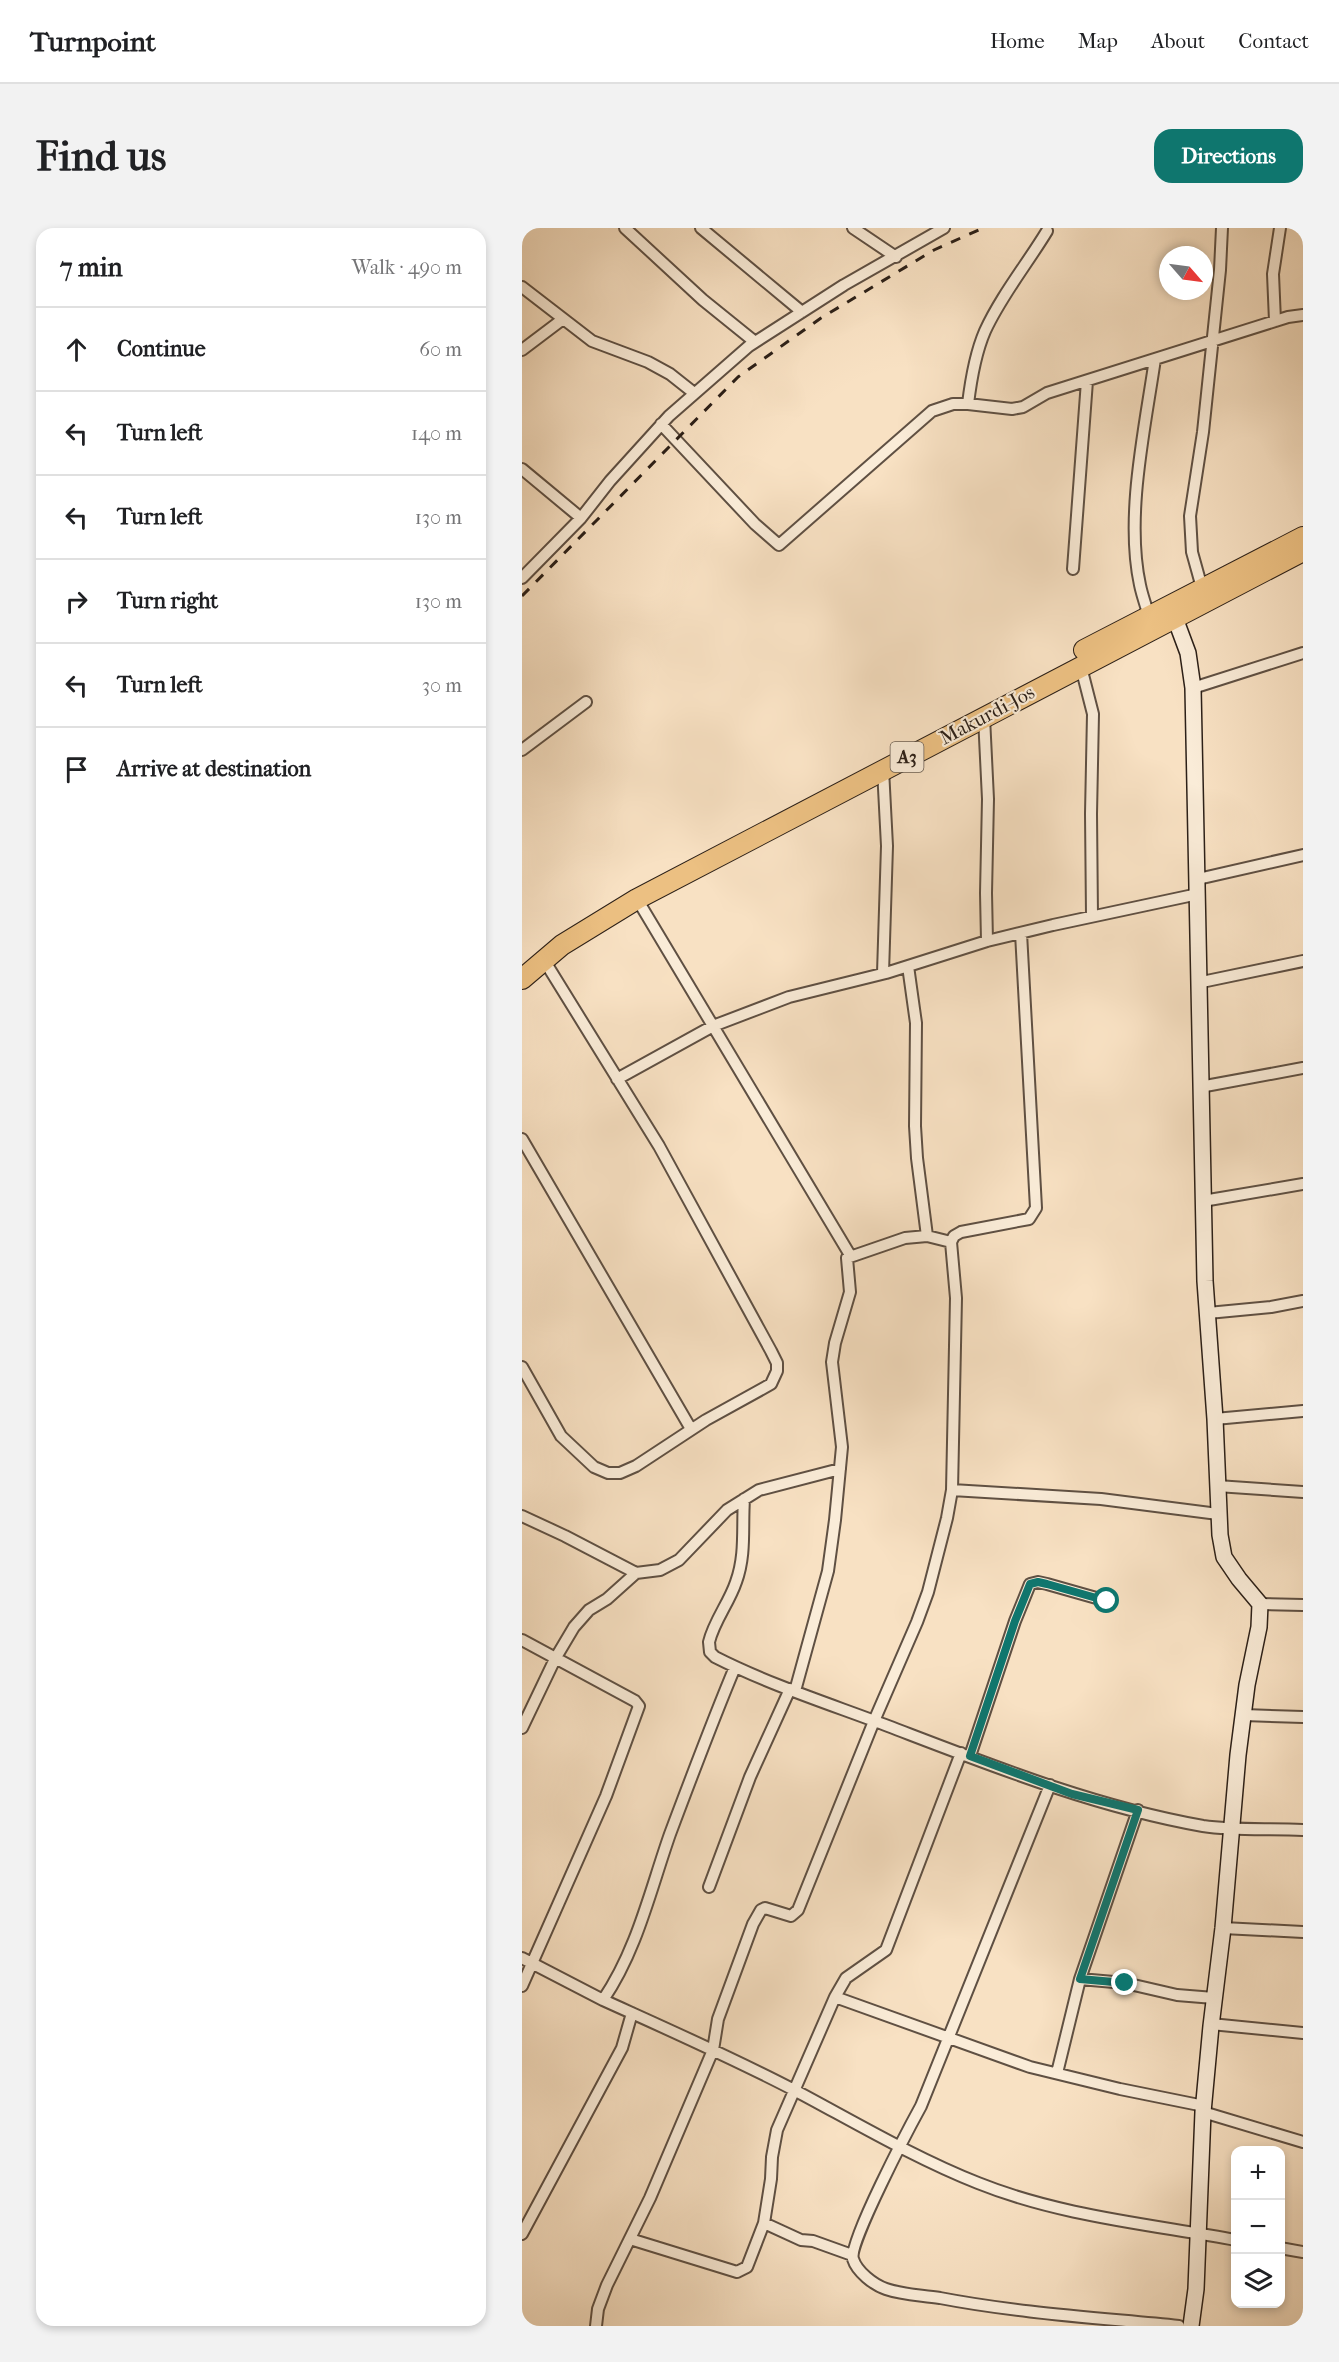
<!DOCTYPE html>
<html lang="en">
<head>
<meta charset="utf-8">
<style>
	body { margin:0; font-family:"IM FELL French Canon",serif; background:#f2f2f2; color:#202124 }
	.controls { position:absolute; right:18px; bottom:18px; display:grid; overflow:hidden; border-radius:12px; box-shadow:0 3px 9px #0003 }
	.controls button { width:54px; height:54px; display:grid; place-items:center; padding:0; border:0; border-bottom:2px solid #e0e0e0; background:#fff; color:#202124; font:30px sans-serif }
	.compass { position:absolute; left:637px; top:18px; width:54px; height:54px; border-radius:50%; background:#fff; box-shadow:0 3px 9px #0003; rotate:118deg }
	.stop { position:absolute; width:18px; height:18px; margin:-14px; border:4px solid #0f766e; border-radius:50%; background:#fff }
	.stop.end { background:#0f766e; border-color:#fff; box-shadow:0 2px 6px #0008 }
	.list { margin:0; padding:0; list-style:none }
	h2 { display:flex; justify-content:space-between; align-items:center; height:78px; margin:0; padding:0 24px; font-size:26px }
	h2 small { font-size:20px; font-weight:400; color:#757577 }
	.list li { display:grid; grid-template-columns:39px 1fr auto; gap:18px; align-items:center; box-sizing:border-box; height:84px; padding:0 24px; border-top:2px solid #e0e0e0 }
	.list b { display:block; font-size:22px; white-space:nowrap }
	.list em { font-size:20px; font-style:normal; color:#757577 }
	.icon { flex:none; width:33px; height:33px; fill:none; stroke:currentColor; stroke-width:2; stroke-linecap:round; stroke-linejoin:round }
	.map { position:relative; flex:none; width:781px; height:2098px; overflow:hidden; border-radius:18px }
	header { display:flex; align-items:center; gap:36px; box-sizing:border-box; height:84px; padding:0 30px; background:#fff; border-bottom:2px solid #e0e0e0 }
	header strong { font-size:28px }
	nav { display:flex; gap:33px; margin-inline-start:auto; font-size:21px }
	.intro { display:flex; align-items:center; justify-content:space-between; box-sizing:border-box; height:144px; padding:0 36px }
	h1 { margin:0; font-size:42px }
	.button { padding:15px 27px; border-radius:18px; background:#0f766e; color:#fff; font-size:21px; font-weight:700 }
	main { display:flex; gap:36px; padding:0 36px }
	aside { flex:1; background:#fff; border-radius:18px; box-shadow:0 3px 9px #0003 }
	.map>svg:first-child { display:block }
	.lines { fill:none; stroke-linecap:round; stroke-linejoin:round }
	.street-casing { stroke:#5f5043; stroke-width:14 }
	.secondary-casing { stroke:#2c2018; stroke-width:18 }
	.highway-casing { stroke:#2c2018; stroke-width:22 }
	.street { stroke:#faecd8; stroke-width:10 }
	.secondary { stroke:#faecd8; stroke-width:15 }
	.highway { stroke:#ecc082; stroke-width:20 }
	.rail { stroke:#2c2018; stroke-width:3; stroke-dasharray:10 10; stroke-linecap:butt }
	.route { stroke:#0f766e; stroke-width:8 }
	.labels { text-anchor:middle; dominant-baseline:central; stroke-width:4.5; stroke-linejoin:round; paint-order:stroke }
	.shield { fill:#faecd8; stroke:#6a5d52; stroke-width:1.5 }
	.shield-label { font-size:18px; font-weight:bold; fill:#2c2018 }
	.street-label { font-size:20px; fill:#2c2018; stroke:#faecd8 }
</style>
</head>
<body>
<header>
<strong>Turnpoint</strong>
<nav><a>Home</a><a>Map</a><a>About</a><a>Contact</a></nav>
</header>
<div class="intro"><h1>Find us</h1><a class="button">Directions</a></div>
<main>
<aside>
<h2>7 min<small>Walk · 490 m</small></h2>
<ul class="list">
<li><svg class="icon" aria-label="ahead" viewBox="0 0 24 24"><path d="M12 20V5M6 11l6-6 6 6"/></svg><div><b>Continue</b></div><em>60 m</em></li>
<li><svg class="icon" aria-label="left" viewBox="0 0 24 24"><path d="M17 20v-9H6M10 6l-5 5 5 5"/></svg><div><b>Turn left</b></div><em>140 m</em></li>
<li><svg class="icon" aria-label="left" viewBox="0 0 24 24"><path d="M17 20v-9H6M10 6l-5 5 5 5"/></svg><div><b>Turn left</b></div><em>130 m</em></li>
<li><svg class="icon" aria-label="right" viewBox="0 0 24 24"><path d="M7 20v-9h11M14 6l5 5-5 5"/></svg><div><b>Turn right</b></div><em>130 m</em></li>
<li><svg class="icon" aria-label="left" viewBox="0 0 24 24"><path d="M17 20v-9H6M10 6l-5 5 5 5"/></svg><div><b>Turn left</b></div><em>30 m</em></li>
<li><svg class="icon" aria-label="arrive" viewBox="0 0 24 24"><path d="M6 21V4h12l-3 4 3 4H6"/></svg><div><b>Arrive at destination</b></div></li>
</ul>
</aside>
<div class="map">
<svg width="781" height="2098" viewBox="0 0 781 2098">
	<rect width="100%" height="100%" fill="#f8e1c3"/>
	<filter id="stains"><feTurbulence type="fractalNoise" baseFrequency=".00333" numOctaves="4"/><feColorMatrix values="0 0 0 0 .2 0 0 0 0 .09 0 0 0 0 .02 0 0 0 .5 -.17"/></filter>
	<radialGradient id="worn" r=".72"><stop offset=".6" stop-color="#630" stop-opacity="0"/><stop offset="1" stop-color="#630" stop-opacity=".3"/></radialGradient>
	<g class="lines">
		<defs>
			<path id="street" d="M103 0 181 72 233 114
				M179 0 280 84
				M331 0 374 29
				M0 59 70 113 126 134 148 146 172 165
				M753 93 751 46 758 0
				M0 122 41 91
				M446 176C449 151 453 126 463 103 479 68 505 36 525 3
				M139 196 233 296 257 317 410 183 431 176H446L490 181 501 179 525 165 766 89 781 87
				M0 241 59 290
				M551 341 565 153
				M0 350 59 290 88 253 147 188 227 118 322 57 422 0
				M680 360 670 324 668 288 681 204 698 42 700 0
				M627 388C624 378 620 367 618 357 603 288 623 200 633 131
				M559 439 571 486 569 586 570 688
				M671 460 781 425
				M462 489 466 571 464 665 465 713
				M0 522 64 474
				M676 651 781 627
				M115 671 328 1027
				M386 738 394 795 393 898 395 930 405 1008
				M361 745 365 618 361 541
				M675 755 781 733
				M95 851 191 798 267 769 364 745 465 713 531 697 676 666
				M678 859 781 840
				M0 911 169 1201
				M681 973 781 956
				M686 1085 749 1079 781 1073
				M0 1139 39 1208 72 1239 86 1245H98L114 1238 184 1192 249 1156 255 1143V1135L249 1123 137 918 22 732
				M693 1191 781 1183
				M695 1258 781 1264
				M430 1262 579 1271 696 1286
				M222 1271C220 1300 224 1327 214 1354 207 1375 192 1393 187 1414L188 1424 193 1429C248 1457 308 1476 366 1498 468 1537 573 1579 681 1598 714 1603 748 1600 781 1602
				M0 1288 43 1308 114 1345
				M738 1376 781 1377
				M0 1412 113 1473 117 1478 84 1568 0 1758
				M273 1463 306 1343 313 1292 320 1219 310 1134 313 1115 328 1064 325 1030 383 1010 405 1008 429 1014
				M722 1487 781 1489
				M0 1500 33 1431 52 1399 67 1382 85 1371 114 1345 138 1342 157 1332 205 1282 237 1262 318 1241
				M439 1525 364 1722 324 1750 313 1769 508 1839 598 1861 682 1878
				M448 1528 493 1393 508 1356 516 1354 525 1356 585 1373
				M528 1557 399 1878C388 1898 326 2016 331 2031 335 2044 352 2057 364 2061 381 2067 400 2067 418 2070 496 2085 578 2090 657 2098
				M187 1659 228 1549 268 1461
				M701 1700 781 1704
				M0 1730 81 1772C115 1722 128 1663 148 1606 169 1550 190 1494 213 1439
				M558 1751 603 1755 655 1767 692 1770
				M81 1772C145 1801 211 1830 274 1863 334 1895 393 1930 456 1955 538 1988 627 1996 714 2012
				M689 1796 781 1805
				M535 1845 558 1751 616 1582
				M681 1884 781 1914
				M242 1995 279 2012 291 2013 330 2027
				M0 2006 100 1820 110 1785
				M108 2011 215 2044 225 2039 242 1995 249 1951 250 1929 255 1902 313 1769
				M758 2020 781 2024
				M74 2098 76 2081 85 2057 128 1970 191 1822 196 1791 231 1696 239 1682 243 1680 269 1688 276 1682 352 1493 395 1394 406 1364 425 1290 430 1262 434 1070 429 1014 432 1008 439 1004 507 991 514 980 499 705"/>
			<path id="secondary" d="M650 382 666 425 671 460 683 1053 693 1191 698 1307 702 1329 717 1351 738 1376 737 1399 725 1457 716 1527 701 1700 689 1798 681 1884 674 2061 669 2098"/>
			<path id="highway" d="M562 422 781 309
				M0 751 40 717 115 671 781 323"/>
		</defs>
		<!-- street casing -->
		<use href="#street" class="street-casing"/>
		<!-- secondary casing -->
		<use href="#secondary" class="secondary-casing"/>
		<!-- highway casing -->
		<use href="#highway" class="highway-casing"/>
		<!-- street -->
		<use href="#street" class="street"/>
		<!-- secondary -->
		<use href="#secondary" class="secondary"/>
		<!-- highway -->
		<use href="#highway" class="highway"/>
		<!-- rail -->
		<path class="rail" d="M0 368 216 149 299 90 412 22 461 0"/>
	</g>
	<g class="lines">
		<!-- route -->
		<path class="route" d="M585 1373 525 1356 516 1354 508 1356 493 1393 448 1528 550 1566 616 1582 558 1751 603 1755"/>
	</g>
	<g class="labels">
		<!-- shield labels -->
		<rect class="shield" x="368.5" y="514" width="33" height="30" rx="4.5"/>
		<g class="shield-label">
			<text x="385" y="529">A3</text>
		</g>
		<!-- street labels -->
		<g class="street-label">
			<text transform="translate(465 487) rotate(-28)">Makurdi-Jos</text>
		</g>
	</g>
	<rect width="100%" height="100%" filter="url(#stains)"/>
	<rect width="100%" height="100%" fill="url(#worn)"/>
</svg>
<div class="controls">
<button>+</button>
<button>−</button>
<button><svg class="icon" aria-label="layers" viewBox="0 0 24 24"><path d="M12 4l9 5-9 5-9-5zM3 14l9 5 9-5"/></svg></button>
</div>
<svg class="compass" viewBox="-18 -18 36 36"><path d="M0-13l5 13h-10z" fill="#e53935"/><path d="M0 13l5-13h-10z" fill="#757577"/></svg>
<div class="stop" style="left:585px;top:1373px"></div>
<div class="stop end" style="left:603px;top:1755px"></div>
</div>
</main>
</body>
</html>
